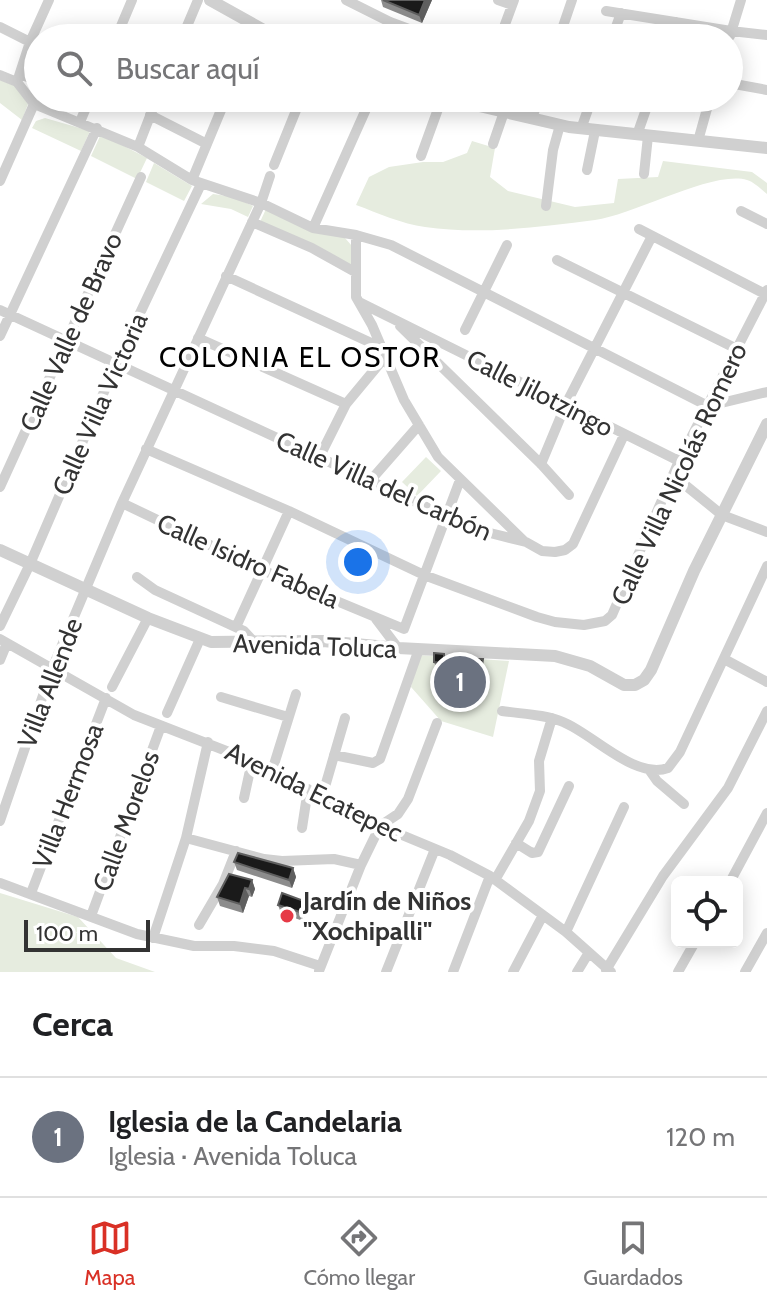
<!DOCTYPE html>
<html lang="es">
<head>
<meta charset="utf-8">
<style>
	body { margin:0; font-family:Cabin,sans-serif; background:#f2f2f2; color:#202124 }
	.controls { position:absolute; right:24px; bottom:24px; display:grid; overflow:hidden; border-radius:12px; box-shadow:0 4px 20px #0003 }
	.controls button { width:72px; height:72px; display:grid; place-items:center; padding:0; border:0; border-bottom:2px solid #e0e0e0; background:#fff; color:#202124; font:40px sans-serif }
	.scale { position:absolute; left:24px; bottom:20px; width:126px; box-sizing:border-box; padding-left:8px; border:4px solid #333; border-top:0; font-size:22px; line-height:28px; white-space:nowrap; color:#333; -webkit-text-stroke:6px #fff; paint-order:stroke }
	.you { position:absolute; left:358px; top:562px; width:28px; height:28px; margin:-20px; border:6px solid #fff; border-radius:50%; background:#1a73e8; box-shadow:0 0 0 12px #1a73e833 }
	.badge { display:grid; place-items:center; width:52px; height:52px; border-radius:50%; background:#d93025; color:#fff; font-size:26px; font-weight:700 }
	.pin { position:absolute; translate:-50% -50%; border:4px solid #fff; box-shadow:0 2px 8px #0006 }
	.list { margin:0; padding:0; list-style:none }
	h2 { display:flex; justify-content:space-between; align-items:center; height:104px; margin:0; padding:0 32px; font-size:34px }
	h2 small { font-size:26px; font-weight:400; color:#757577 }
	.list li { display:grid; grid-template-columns:52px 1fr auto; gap:24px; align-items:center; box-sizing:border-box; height:120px; padding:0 32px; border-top:2px solid #e0e0e0 }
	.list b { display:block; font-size:30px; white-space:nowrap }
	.list p { margin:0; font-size:26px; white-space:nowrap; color:#757577 }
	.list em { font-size:26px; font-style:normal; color:#757577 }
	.icon { flex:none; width:44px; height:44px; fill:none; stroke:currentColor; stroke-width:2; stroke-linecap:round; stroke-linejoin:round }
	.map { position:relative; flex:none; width:767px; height:972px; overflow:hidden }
	.search { position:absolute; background:#fff; box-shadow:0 4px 20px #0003; left:24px; right:24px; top:24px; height:88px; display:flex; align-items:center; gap:20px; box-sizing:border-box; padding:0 28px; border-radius:44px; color:#757577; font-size:30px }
	.sheet { height:224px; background:#fff }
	nav { display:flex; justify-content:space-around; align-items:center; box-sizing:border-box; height:112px; border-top:2px solid #e0e0e0; background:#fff; font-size:22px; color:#757577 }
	nav a { display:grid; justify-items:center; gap:4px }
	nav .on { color:#d93025 }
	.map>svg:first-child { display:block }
	.green { fill:#e6ecdf }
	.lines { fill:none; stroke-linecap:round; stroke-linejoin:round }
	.minor { stroke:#d0d0d0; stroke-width:10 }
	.tertiary { stroke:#d0d0d0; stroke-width:12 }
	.wall { fill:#8c8c8c }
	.shaded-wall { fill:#5f5f5f }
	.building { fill:#1a1a1a; stroke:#5f5f5f; stroke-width:2 }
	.poi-dot { fill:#e63946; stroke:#fff; stroke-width:3 }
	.labels { text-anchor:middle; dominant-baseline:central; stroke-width:8; stroke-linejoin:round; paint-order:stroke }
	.street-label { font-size:26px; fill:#333; stroke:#fff }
	.poi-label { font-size:26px; font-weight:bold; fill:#333; stroke:#fff; text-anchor:start }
	.neighbourhood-label { font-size:28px; letter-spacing:2px; fill:#000; stroke:#fff }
</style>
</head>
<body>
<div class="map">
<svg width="767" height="972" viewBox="0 0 767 972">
	<rect width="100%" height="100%" fill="#fff"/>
	<!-- green -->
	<path class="green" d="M0 80 16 86 28 104 22 120 0 103Z
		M45 118 90 131 81 151 32 128 36 121Z
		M101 134 147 158 137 179 91 156Z
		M472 141 495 148 490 177 508 191 575 207 614 203 618 179 658 177 663 161 752 172 767 183V194C761 189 754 182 747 180 713 170 634 215 595 220 540 227 480 235 425 227 402 224 378 213 356 205L369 177 389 167 423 162H443L467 153Z
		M154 163 192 186 184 201 146 182Z
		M213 194 234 197 253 206 248 217 231 209 201 204Z
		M266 209 345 238 352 246 351 267 260 222Z
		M426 457 441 471 417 496 402 482Z
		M418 655 509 661 493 737 441 721 411 687Z
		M0 893 78 917 116 958 155 972H0Z"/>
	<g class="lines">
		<!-- minor -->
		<path class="minor" d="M346 0 390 22 433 38
			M498 0 512 5
			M606 11 731 31 767 35
			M0 27 30 42
			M730 36 741 0
			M116 38 132 0
			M182 38 198 0
			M500 38 514 0
			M559 38 572 0
			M612 38 621 13
			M670 38 676 22
			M20 74 38 81
			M0 75 17 82 34 104 138 147 192 180 261 203 313 228 356 235 391 245 704 404 713 405 767 392
			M17 82 30 42 49 0
			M729 83 767 90
			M150 115 207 144
			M532 118 539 98
			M80 122 90 98
			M581 129 592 98
			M637 135 650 98
			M698 141 710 98
			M493 144 504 112
			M138 147 157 98
			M421 156 442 98
			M274 165 301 98
			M587 170 595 131
			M644 174 648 136
			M192 180 226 98
			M0 181 34 104
			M546 206 553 150 560 125
			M741 211 767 224
			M252 222 312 248 355 272
			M313 228 371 98
			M639 229 765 294
			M356 235V297L372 325 404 400 438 457 524 541
			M557 260 737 349
			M226 276 380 347
			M359 302 679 461
			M0 310 446 516 490 533 526 542 542 551 555 552 565 550 573 544 624 435
			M400 326 541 464 569 495
			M465 330 507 245
			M0 336 97 128
			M198 338 346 404
			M146 449 289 511 424 575 537 617 555 622 584 625 605 621 612 615 679 461 767 290
			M319 458 346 404 385 357
			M541 464 566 404 652 236
			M674 476 722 515 767 532
			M370 481 419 425
			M0 487 141 177
			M122 503 262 570 404 629 460 480
			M137 577 155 590 244 631 254 642
			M376 619 398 648
			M0 626 30 564 116 364 201 184
			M236 627 289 511
			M0 639 134 715 252 761 349 813 450 855 490 876 566 932 611 972
			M724 659 767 682
			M0 660 7 643
			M112 687 148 618
			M221 697 288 717
			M502 711C521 714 544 714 563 722 593 734 635 780 668 768L680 752 767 566
			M167 713 200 639
			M334 755 373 763 380 759 419 649
			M272 771 296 694
			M650 771 657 781 684 804
			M322 797 345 718
			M244 798 252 761
			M0 821 52 669 122 503 261 203 270 176
			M302 828 308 789
			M186 838 264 859 282 861 334 859 361 865
			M516 843 532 853 538 852 569 786
			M495 880 529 821 540 791 539 761 552 718
			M730 882 767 813
			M0 883 137 934 194 946H234L274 951 320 966
			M31 893 106 698
			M91 916 161 726
			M199 925 223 884 236 851
			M566 932 624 807
			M153 938 186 838 208 742
			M606 970 663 876 728 788 767 711
			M319 971 361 865 380 826 398 814 408 799 437 723
			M386 972 435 849
			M453 972 490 876
			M513 972 543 915
			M577 972 588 954
			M678 972 695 942
			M745 972 767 933"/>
		<!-- tertiary -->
		<path class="tertiary" d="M210 0 278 38
			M445 98 569 127 767 148
			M0 550 148 618 211 642 323 641 398 648 555 656 590 666 624 685H635L644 680 651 670 694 571 767 424"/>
	</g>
	<!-- wall -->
	<path class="wall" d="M381 0H432L422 23 383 7Z
		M446 659V668L436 667 434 662Z
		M460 664 471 689 458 695 447 670Z
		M234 862 293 868 296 877 292 888 237 870Z
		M252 880 255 889 252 897 249 896 243 913 220 906 217 897Z
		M304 901 308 909 303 921 281 913 278 905Z"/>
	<!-- shaded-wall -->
	<path class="shaded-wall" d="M425 0H432L422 23 419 15Z
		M293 868 296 877 292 888 289 880Z
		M252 880 255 889 252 897 249 889Z
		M245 888 249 896 243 913 240 904Z
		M304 901 308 909 303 921 300 912Z"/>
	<!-- building -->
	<path class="building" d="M383 0H425L419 15Z
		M434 653 444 654V663L434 662Z
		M475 659H483L482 666H474Z
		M460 664 469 683 456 689 447 670Z
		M238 853 293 868 289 880 234 862Z
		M229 874 252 880 249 889 245 888 240 904 217 897Z
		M282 893 304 901 300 912 278 905Z"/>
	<!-- markers -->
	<circle class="poi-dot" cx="287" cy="916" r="8"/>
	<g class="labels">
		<!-- street labels -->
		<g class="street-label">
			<text transform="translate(71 332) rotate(-66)">Calle Valle de Bravo</text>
			<text transform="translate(540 393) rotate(27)">Calle Jilotzingo</text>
			<text transform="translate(100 404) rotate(-66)">Calle Villa Victoria</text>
			<text transform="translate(679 474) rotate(-65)">Calle Villa Nicolás Romero</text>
			<text transform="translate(384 486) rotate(24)">Calle Villa del Carbón</text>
			<text transform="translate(248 561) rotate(24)">Calle Isidro Fabela</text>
			<text transform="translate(315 646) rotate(2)">Avenida Toluca</text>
			<text transform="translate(50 683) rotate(-69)">Villa Allende</text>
			<text transform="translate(314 792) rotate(26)">Avenida Ecatepec</text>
			<text transform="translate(68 796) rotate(-69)">Villa Hermosa</text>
			<text transform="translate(126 821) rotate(-70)">Calle Morelos</text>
		</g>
		<!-- poi labels -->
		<g class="poi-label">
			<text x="303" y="901">Jardín de Niños<tspan x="303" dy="30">"Xochipalli"</tspan></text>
		</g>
		<!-- neighbourhood labels -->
		<g class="neighbourhood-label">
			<text x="300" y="357">COLONIA EL OSTOR</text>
		</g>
	</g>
</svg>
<div class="controls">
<button><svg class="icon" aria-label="locate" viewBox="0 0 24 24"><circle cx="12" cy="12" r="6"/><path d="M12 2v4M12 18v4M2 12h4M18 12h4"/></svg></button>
</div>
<div class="scale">100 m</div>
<div class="you"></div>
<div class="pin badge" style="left:460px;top:682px;background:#6b7280">1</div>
<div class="search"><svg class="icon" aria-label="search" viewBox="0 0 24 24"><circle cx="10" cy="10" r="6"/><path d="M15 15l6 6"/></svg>Buscar aquí</div>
</div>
<section class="sheet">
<h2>Cerca<small></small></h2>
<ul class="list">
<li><span class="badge" style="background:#6b7280">1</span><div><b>Iglesia de la Candelaria</b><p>Iglesia · Avenida Toluca</p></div><em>120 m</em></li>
</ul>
</section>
<nav>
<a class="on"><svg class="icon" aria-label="map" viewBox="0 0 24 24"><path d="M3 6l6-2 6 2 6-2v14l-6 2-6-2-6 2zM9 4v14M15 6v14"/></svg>Mapa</a>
<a><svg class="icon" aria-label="directions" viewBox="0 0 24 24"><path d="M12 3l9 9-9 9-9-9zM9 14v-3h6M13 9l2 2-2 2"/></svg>Cómo llegar</a>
<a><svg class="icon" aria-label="saved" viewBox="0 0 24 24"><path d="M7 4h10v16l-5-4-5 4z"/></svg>Guardados</a>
</nav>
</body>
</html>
